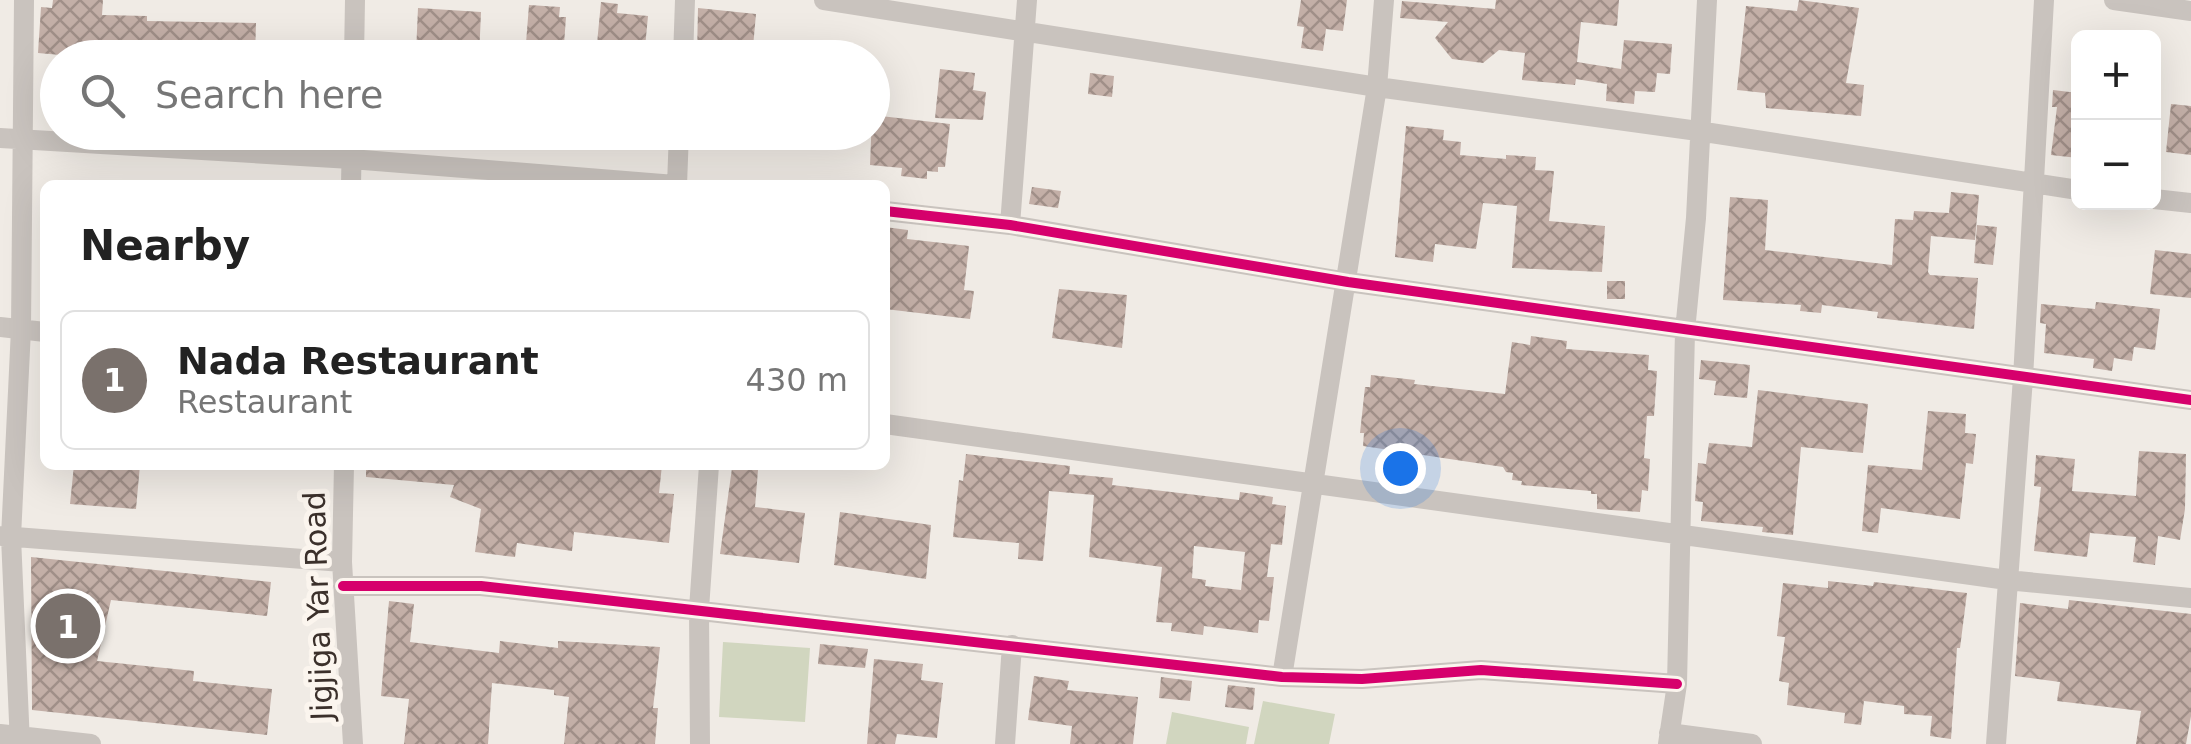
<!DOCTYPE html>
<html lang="en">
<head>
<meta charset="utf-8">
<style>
	body { margin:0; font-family:"DejaVu Sans",sans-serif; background:#f6f6f6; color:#222 }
	.controls { position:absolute; right:30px; top:30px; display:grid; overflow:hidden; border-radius:15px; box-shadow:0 10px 40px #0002 }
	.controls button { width:90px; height:90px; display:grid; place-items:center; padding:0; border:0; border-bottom:2px solid #e0e0e0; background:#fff; color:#222; font:50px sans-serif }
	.you { position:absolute; left:1400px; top:468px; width:35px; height:35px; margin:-25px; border:8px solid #fff; border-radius:50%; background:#1a73e8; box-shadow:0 0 0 15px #1a73e833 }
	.badge { display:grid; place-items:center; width:65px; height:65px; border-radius:50%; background:#7a716c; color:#fff; font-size:32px; font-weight:700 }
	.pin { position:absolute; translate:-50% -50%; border:5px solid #fff; box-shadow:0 2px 10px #0006 }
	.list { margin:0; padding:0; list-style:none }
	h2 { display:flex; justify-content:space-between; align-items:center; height:130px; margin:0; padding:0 40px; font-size:42px }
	h2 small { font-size:32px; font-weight:400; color:#767676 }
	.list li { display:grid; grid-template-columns:65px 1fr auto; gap:30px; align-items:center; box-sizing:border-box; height:140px; margin:0 20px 20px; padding:0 20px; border:2px solid #e0e0e0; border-radius:15px }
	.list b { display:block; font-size:38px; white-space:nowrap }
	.list p { margin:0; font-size:32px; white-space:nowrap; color:#767676 }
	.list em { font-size:32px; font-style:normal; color:#767676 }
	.icon { flex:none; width:55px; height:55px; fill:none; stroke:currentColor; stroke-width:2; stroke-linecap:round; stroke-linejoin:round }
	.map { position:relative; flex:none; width:2191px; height:744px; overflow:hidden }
	.search { position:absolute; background:#fff; box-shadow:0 10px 40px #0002; left:40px; top:40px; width:850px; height:110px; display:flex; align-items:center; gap:25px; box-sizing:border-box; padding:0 35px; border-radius:55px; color:#767676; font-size:38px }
	.panel { position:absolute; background:#fff; box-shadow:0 10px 40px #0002; left:40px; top:180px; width:850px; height:290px; border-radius:15px }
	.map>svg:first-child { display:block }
	.park { fill:#d1d6bf }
	.building { fill:url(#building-cross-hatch); fill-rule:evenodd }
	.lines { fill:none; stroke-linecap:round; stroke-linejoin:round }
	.street { stroke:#c9c3be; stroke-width:20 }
	.cycleway-casing { stroke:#fbf5ee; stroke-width:16 }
	.cycleway { stroke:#d6006c; stroke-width:10 }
	.labels { text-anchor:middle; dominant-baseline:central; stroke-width:10; stroke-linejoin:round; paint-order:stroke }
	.street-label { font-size:30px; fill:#3b302b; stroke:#fbf5ee }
</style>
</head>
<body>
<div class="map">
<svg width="2191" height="744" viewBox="0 0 2191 744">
	<defs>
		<pattern id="building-cross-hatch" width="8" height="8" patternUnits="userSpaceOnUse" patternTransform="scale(2.5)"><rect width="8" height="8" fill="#c3afa7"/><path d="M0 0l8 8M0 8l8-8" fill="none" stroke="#a08f88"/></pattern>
	</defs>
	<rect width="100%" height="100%" fill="#f0ebe5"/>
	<!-- park -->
	<path class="park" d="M723 642 810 648 805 722 719 717Z
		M1263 701 1335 714 1329 744H1254Z
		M1172 712 1249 727 1246 744H1166Z"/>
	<!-- building -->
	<path class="building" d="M53 0H103L102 15 147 16V21L256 23 255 58H94L38 53 41 7 52 8Z
		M1301 0H1347L1343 31 1326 29 1323 51 1301 48 1304 27 1297 26Z
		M1496 0H1619L1617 26 1581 22 1577 62 1621 69 1624 40 1672 44 1670 74 1657 73 1655 92 1635 91 1634 104 1606 101 1607 84 1576 79 1575 85 1522 80 1525 53 1499 50 1483 63 1452 59 1435 38 1448 22 1400 18 1402 1 1495 9Z
		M1799 0 1859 8 1846 83 1864 85 1861 116 1766 108 1765 93 1737 90 1746 6 1797 11Z
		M601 2 618 4 617 13 648 16 644 58 596 54Z
		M529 5 560 7 559 17H566L563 58 525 56Z
		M418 8 481 12 479 58 416 53Z
		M698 8 756 14 752 58 697 55Z
		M940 69 975 73 973 90 986 92 983 120 935 118Z
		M1090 73 1114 76 1112 97 1088 94Z
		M2053 90 2078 93V158L2051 155 2057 107H2052Z
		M2171 104 2191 106V155L2166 152Z
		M872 115 950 124 945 167H938V172L927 171V179L901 176 902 168 870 165Z
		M1406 126 1444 130 1443 140 1461 142 1460 155 1506 159V155L1536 157 1535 170 1554 171 1549 221 1605 226 1602 272 1512 268 1517 206 1483 203 1476 249 1435 244 1433 262 1395 257Z
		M1032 187 1061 191 1058 208 1029 204Z
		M1951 192 1979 195 1975 240 1931 236 1928 272 1930 275 1978 278 1974 329 1877 318 1878 312 1822 305 1821 313 1800 311 1801 305 1723 300 1730 197 1768 200 1765 250 1892 265 1895 219 1913 220 1914 211 1949 213Z
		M1977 225 1997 227 1993 265 1974 263Z
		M885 227 908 230 907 239 969 246 964 290 974 291 970 319 885 309Z
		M2155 250 2191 254V298L2150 294Z
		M1607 281H1625V299H1607Z
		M1059 289 1127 295 1122 348 1052 338Z
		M2096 302 2160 309 2155 350 2134 347 2132 361 2114 358 2112 371 2093 368 2094 359 2044 353 2046 324 2040 323 2041 304 2095 309Z
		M1531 336 1567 341 1566 349 1649 355 1648 370 1657 371 1654 416H1647L1644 458 1650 459 1648 491 1642 490 1640 512 1597 509V494H1591V491L1521 485 1522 481 1512 480 1513 473 1506 472 1503 467 1363 446 1364 433H1360L1365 387H1370L1371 375 1415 380 1414 384 1505 394 1512 342 1530 345Z
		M1701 360 1750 365 1747 398 1714 395 1716 381 1699 379Z
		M1758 390 1868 404 1863 453 1801 447 1793 535 1762 532 1763 527 1701 521 1703 502 1695 501 1698 463 1706 464 1709 443 1752 447Z
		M1928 411 1966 414 1965 433 1976 434 1973 464 1966 463 1960 519 1881 508 1878 533 1862 531 1868 465 1922 470Z
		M2139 451 2186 454 2185 509 2180 540 2158 536 2155 565 2133 562 2136 537 2090 533 2087 557 2034 551 2041 487 2034 486 2036 455 2075 459 2072 491 2136 496Z
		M966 454 1070 466 1069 474 1113 478 1112 485 1239 500 1240 492 1273 497 1272 504 1286 506 1282 545 1271 544 1267 577H1274L1269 621 1259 620 1258 633 1204 626 1203 635 1171 631 1172 623 1156 622 1162 567 1089 557 1094 495 1049 491 1043 561 1018 559 1019 543 953 537 959 480 963 481ZM1194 546 1245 552 1241 590 1205 586 1206 580 1192 578Z
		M74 465H140L136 509 70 504Z
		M366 465H662L659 493 674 494 669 543 574 532 572 551 517 543 515 557 475 552 481 509 450 497 454 485 366 477Z
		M732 468 758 470 755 507 805 513 799 563 720 554Z
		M840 512 931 525 926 579 834 565Z
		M31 557 271 582 267 616 111 600 97 661 194 671 193 681 272 689 267 735 32 710Z
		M1828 581 1873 586 1874 582 1967 593 1960 648H1957L1951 739 1930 736 1932 716 1904 714V706L1864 701 1861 725 1844 723 1845 713 1787 705 1789 683 1779 681 1785 637 1777 636 1783 583 1828 588Z
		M2069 600 2191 614V716L2186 744H2136L2141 711 2057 701 2060 682 2015 676 2020 603 2068 609Z
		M389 601 414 604 410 642 499 653 500 641 558 648V641L660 647 653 708H658L655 744H564L569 697 554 695V690L492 683 488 744H404L409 699 381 696Z
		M820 644 868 649 865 668 818 664Z
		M874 659 923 664 921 680 943 683 937 738 897 734 895 744H867Z
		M1034 676 1069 681 1067 690 1138 697 1133 744H1070L1072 726 1028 720Z
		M1161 677 1192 681 1190 701 1159 698Z
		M1228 685 1255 688 1253 710 1225 707Z"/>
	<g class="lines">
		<!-- street -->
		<path class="street" d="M824 0 1377 87 1698 131 2078 190
			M2114 0 2191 11
			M354 58 355 0
			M683 58 685 0
			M0 138 351 159 675 185
			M351 185 352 132
			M677 185 679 132
			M2154 199 2191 203
			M885 211 1010 225 1348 282 2191 400
			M1010 225 1027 0
			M0 327 45 332
			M885 424 2007 580 2191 598
			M344 465 342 562 353 744
			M2 536 342 562
			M343 586H481L1282 677 1362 679 1481 670 1677 684
			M1282 677 1377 87 1384 0
			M1669 733 1752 744
			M0 734 91 744
			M20 744 11 537 21 329 24 0
			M700 744 699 609 709 465
			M1005 744 1012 645
			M1668 744 1677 684 1685 331 1696 218 1707 0
			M1996 744 2023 378 2044 0"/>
		<defs>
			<path id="cycleway" d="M885 211 1010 225 1348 282 2191 400
				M343 586H481L1282 677 1362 679 1481 670 1677 684"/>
		</defs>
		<!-- cycleway casing -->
		<use href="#cycleway" class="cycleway-casing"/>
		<!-- cycleway -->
		<use href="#cycleway" class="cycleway"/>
	</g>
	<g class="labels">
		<!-- street labels -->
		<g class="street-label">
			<text transform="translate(318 606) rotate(-92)">Jigjiga Yar Road</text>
		</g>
	</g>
</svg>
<div class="controls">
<button>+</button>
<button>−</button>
</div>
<div class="you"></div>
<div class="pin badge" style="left:68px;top:626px">1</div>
<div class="search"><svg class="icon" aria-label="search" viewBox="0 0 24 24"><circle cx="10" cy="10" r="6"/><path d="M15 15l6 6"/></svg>Search here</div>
<section class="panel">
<h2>Nearby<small></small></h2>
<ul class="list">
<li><span class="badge">1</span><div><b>Nada Restaurant</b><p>Restaurant</p></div><em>430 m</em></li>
</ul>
</section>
</div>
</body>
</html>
